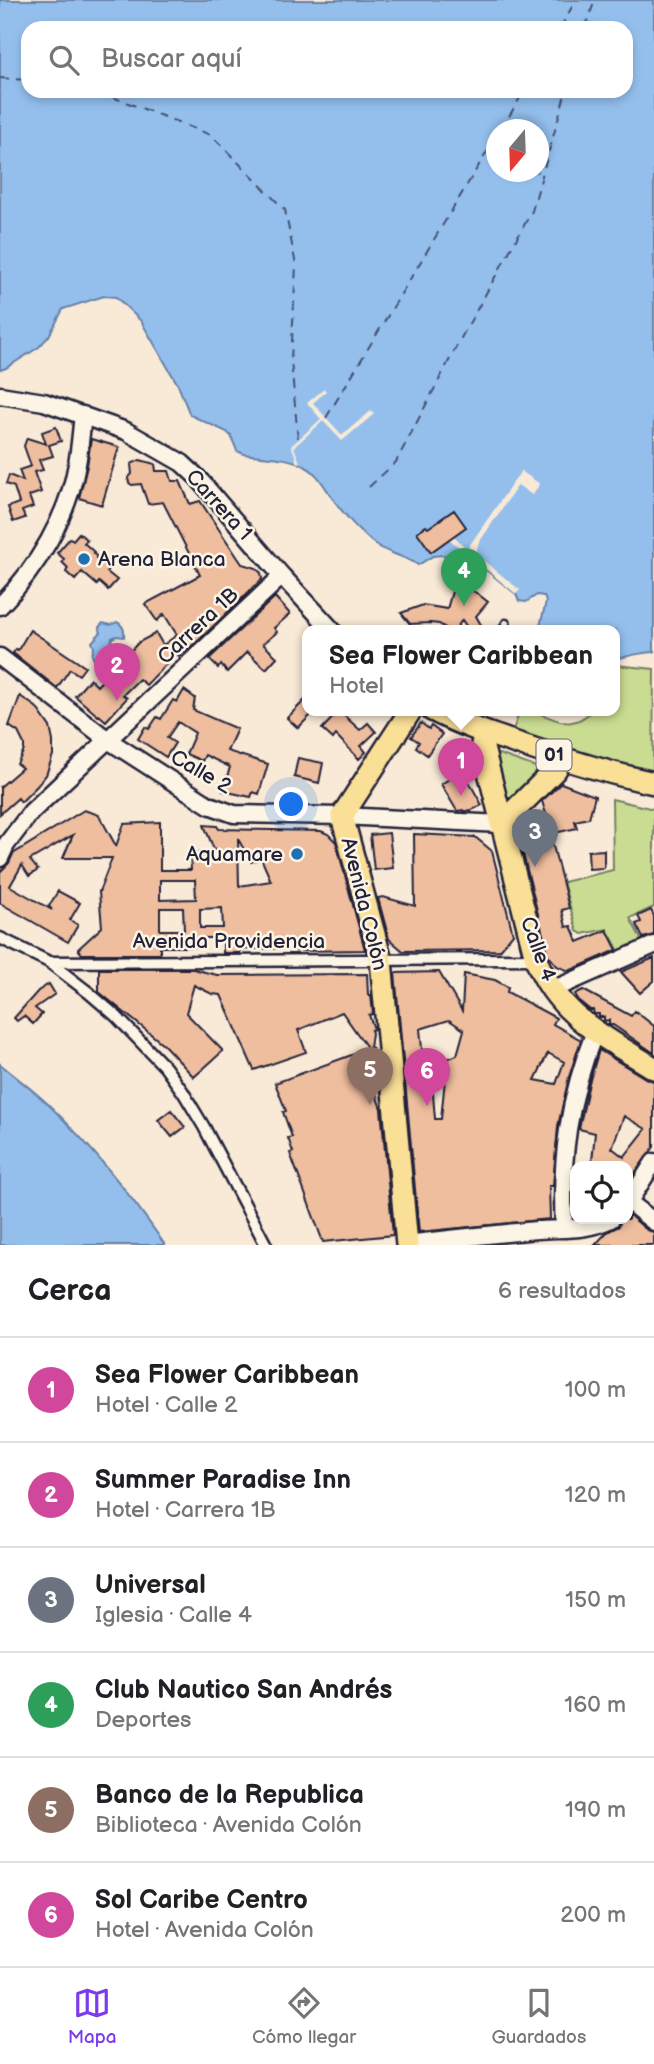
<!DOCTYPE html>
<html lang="es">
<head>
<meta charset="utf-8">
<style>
	body { margin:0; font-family:"Balsamiq Sans",sans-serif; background:#f6f6f6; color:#202124 }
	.controls { position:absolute; right:21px; bottom:21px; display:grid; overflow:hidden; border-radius:14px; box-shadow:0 4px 10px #0003 }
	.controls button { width:63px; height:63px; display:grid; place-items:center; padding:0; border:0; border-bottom:2px solid #e0e0e0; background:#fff; color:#202124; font:35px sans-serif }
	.compass { position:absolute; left:486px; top:119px; width:63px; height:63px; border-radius:50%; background:#fff; box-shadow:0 4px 10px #0003; rotate:199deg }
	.you { position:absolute; left:292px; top:805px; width:24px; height:24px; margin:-18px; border:5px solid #fff; border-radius:50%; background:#1a73e8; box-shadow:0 0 0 10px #1a73e833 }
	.badge { display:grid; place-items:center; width:46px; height:46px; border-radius:50%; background:#7c3aed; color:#fff; font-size:23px; font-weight:700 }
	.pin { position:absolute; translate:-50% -58px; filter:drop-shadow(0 2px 4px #0008) }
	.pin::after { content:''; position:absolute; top:37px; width:24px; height:21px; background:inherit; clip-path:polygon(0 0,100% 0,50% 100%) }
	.popup { position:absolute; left:302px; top:625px; width:318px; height:91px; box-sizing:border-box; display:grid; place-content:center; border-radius:14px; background:#fff; filter:drop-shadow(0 2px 5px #0005); font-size:23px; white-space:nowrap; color:#757577 }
	.popup b { font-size:26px; color:#202124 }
	.popup::after { content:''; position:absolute; left:50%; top:100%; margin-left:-14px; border:14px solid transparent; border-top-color:#fff }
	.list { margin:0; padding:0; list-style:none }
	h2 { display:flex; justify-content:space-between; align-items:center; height:91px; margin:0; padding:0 28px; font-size:30px }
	h2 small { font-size:23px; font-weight:400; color:#757577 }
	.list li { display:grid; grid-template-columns:46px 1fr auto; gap:21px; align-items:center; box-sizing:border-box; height:105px; padding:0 28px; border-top:2px solid #e0e0e0 }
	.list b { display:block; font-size:26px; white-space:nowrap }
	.list p { margin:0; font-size:23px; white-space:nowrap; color:#757577 }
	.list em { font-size:23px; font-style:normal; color:#757577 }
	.icon { flex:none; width:38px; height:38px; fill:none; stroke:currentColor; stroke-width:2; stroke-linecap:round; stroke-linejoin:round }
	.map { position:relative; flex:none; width:654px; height:1245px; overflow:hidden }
	.search { position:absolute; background:#fff; box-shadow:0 4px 10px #0003; left:21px; right:21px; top:21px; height:77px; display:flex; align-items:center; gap:18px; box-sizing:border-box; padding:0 24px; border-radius:21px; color:#757577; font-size:26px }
	.sheet { height:721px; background:#fff }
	nav { display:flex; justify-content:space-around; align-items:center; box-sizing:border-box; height:98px; border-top:2px solid #e0e0e0; background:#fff; font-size:19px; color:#757577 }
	nav a { display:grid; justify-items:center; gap:4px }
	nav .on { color:#7c3aed }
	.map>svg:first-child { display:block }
	.green { fill:#cadc91; stroke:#767f66; stroke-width:2 }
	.water { fill:#94bfed; stroke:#6680a6; stroke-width:2; fill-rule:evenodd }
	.pier { fill:#f9ead7 }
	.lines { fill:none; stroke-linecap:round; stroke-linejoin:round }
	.ferry { stroke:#445170; stroke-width:2; stroke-dasharray:9 7; stroke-linecap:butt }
	.building { fill:#efbe9f; stroke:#22223b; stroke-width:2; fill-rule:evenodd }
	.service-casing { stroke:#22223b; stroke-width:11 }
	.pedestrian-casing { stroke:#22223b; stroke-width:15 }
	.tertiary-casing { stroke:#22223b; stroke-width:21 }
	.primary-casing { stroke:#22223b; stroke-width:26 }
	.trunk-casing { stroke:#22223b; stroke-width:26 }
	.service { stroke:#fcf5e5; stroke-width:6 }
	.pedestrian { stroke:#fcf5e5; stroke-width:10 }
	.tertiary { stroke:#fcf5e5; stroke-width:16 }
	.primary { stroke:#fadf96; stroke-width:21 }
	.trunk { stroke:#fadf96; stroke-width:21 }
	.poi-dot { fill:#1f6fb2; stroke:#fcf5e5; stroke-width:2.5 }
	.labels { text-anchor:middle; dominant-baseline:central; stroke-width:5; stroke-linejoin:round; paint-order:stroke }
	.shield { fill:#fcf5e5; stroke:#63616e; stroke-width:2 }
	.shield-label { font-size:19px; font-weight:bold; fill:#22223b }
	.street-label { font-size:21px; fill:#22223b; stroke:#fcf5e5 }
	.poi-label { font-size:21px; fill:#22223b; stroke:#fcf5e5; text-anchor:start }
</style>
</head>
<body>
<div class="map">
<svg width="654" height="1245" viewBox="0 0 654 1245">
	<rect width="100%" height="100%" fill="#f9ead7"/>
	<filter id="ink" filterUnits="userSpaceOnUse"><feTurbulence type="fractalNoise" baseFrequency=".0143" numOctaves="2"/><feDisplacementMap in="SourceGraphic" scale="14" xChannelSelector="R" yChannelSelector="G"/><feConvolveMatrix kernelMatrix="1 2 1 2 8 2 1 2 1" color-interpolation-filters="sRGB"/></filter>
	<g filter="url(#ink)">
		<!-- green -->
		<path class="green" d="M615 665 654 669 653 778 511 736 520 710C552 710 564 738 593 710H615Z
			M499 754 541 769 510 810 491 758 494 755Z
			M612 799 654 809V907L630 918 642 941 619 951 607 929 582 934 577 931 563 882 613 870Z"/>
		<!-- water -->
		<path class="water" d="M0 0H654V652C646 652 620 657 615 660V630H539L546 602 544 596 537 595 526 602 519 601 516 594 467 555 457 559 442 555 433 556 418 565C404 555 385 554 371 541 357 529 342 512 331 496 322 483 318 473 303 465 286 456 262 457 244 454L237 451 231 436 227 432 190 415 178 385 141 321 116 297 104 296 63 309 49 336 39 347 6 368 0 370ZM28 28H626V91H28ZM496 130H538V172H496Z
			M117 622C123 625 125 630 124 637L116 636 112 638 111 643 117 648 119 656 116 659 106 658 101 661 94 660 92 655 94 647 92 642 101 632 99 627 103 623 111 625Z
			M0 1064C17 1078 34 1091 50 1106 93 1148 131 1195 165 1245H0Z"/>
		<!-- pier -->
		<path class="pier" d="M324 389 326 391 313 403 342 435 371 411 374 414 342 441 323 421 294 447 300 463 296 462V457L291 446 321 419 307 403Z
			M521 471 540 484 532 495 518 485 478 544 477 549 479 557 520 590 516 594 449 539 454 536 467 549Z"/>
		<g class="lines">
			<!-- ferry -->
			<path class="ferry" d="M560 28 576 0
				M585 28 595 0
				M0 78 28 80
				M97 91 211 135 285 210 296 265 291 360 298 440
				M501 130 524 91
				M326 418 496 137
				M369 487 396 462 461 338 532 211 566 91"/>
		</g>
		<!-- building -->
		<path class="building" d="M56 427 61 441 49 445 53 456 39 460 43 470 34 472 41 492 29 496 33 507 22 511 25 518 13 522 8 507 19 503 14 487 6 484 9 475 23 481 19 470 31 466 24 446 27 438 46 444 42 432Z
			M91 439 119 447 102 505 79 498 87 466Z
			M140 460 155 464 156 471H169L172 481H180L190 504 200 501 242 564 256 568 261 573 262 579 199 640 179 656 177 653 146 685 139 679 123 695 127 698 106 721 99 715 98 716 75 696 90 679 97 686 139 642 156 633 163 645 177 635 164 614 157 621 145 604 200 575 163 502 148 504 141 484 132 485 129 483 128 478 132 474 131 464Z
			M454 510 466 527 431 552 417 532 426 526 428 528Z
			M79 533 87 540 84 543 94 552 93 553 97 557 96 558 109 569 107 572 117 580 108 590 99 582 97 585 82 572 75 580 66 572 68 568 62 562 64 559 57 553 70 538 73 540Z
			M455 581 478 594 488 602 476 616 484 630H469L462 620 455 630H449L439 624 430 623 410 624 401 613 423 605 447 609Z
			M275 597 290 614 274 628 277 632 263 644 277 657 266 669 247 652 227 672 221 665 218 668 209 659Z
			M30 630 85 667 79 675 70 669 57 688 13 653 16 649 18 650Z
			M184 690 195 698 193 710 237 729 227 751 268 764 259 794 253 792 251 797 223 791 230 767 205 755 202 761 186 754 195 733 178 722 167 738 175 743 166 757 138 739 145 727 149 729 157 717 161 719 173 700 177 702Z
			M20 696 36 707 50 727 53 741V755L46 775 37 786 21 802 18 798 0 814V787L22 768 17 764 24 750V744L18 732 9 726Z
			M307 698V710L311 715 298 728 287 718Z
			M339 711 360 730 368 723 376 732 361 746 366 752 359 759 336 735 333 739 322 729Z
			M421 723 429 729 431 726 442 734 427 755 416 747 419 742 411 737Z
			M298 758 323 763 319 783 294 777Z
			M463 771 482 805 470 811 469 810 465 812 463 810 457 811 441 784Z
			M561 783 595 796 589 818 575 821 577 828 550 834 569 908 562 910 566 927 571 926 578 942 607 930 617 950 569 971 557 966 548 955 517 829 530 818 546 814 542 801Z
			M84 810 99 815 116 846 124 824 160 822V870H191L190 853 215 852 204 825 217 826 219 829 321 831 328 834 336 842 365 950 296 951V948L240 949V953H223V938H199L200 947H160V954H82L78 949 102 927 99 892 112 858H63L73 835 30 860 38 870 29 876 22 865 10 886 52 910 49 906 58 891 80 903 70 920 78 925 68 942 0 903V872L9 863 13 854ZM238 839 251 862 261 858 271 881 239 886ZM160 880H195L196 899 160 900ZM160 908H183L184 930H160ZM222 908 223 928H200V909Z
			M389 833 393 868 374 870 370 835Z
			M414 834 475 837 492 851 513 934 500 950 403 951 389 939 378 898 383 897 415 906Z
			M604 850V868L589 869 588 851Z
			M651 910 654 916V935L643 938 636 924 641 922 638 916Z
			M654 958V981L640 993 621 972Z
			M99 969H193L217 975 367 974 368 995H371L373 1014 369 1015 374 1029 371 1030 372 1033 370 1048H372L366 1058 365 1065 368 1073 379 1080 372 1082 381 1109 393 1235 323 1242 290 1153 293 1152 288 1138 292 1137 283 1112 286 1111 275 1083 368 1049 342 1012 298 1030 306 1052 254 1070 221 995 212 994 194 985 186 1013 223 1051 194 1077 163 1044 99 992Z
			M439 972 462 1011 464 974 495 980 508 987 507 992 556 1018 553 1024 581 1040 569 1077 558 1126 553 1186H549L550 1219 419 1232 395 973ZM449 1020 464 1030 457 1055 447 1059 441 1119H435L430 1058H423L420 1029ZM548 1053 564 1062 556 1084 535 1080Z
			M49 984 55 994 35 1008 42 1014 33 1024 24 1016 17 1021 14 1018 38 991Z
			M583 990 631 1016 635 1011 654 1026V1053L613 1025H609V1020L604 1021V1017H599V1014H594L593 1010H590L579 1001 575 994Z
			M599 1050 647 1079 654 1081V1147L628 1182V1166H606L607 1164 592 1161 595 1133 579 1129 589 1083ZM624 1116 646 1129 624 1157 612 1148Z
			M171 1110 185 1127 172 1137 158 1120Z
			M628 1214 647 1230 654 1232V1245H595L607 1232 619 1226 621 1219H628Z"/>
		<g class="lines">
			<defs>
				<path id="service" d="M502 630 506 623"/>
				<path id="pedestrian" d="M0 938 49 962 88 992 116 1016 165 1067 183 1092 204 1127 266 1245
					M49 962 536 959"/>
				<path id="tertiary" d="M0 395 44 402 126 431 182 463 197 477 282 576 332 630
					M0 606C37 568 68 517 77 464 80 448 81 431 83 415
					M0 657 108 740 209 805 234 814 342 816 501 824
					M0 858 6 845 31 812 282 576
					M552 990 654 945
					M629 1202 654 1222
					M628 1203 654 1162
					M564 1229C560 1157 569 1098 595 1031
					M407 1244C450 1239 494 1234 537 1230 563 1228 588 1231 611 1219"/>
				<path id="primary" d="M485 733 482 744 536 959C557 1015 606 1038 654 1068
					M501 824 556 769 560 757"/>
				<path id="trunk" d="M432 710C465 727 499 737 534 749 573 762 613 774 654 783
					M407 1245 381 960 342 816 411 710"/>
			</defs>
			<!-- service casing -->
			<use href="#service" class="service-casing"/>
			<!-- pedestrian casing -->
			<use href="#pedestrian" class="pedestrian-casing"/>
			<!-- tertiary casing -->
			<use href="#tertiary" class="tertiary-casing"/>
			<!-- primary casing -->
			<use href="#primary" class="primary-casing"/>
			<!-- trunk casing -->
			<use href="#trunk" class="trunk-casing"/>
			<!-- service -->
			<use href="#service" class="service"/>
			<!-- pedestrian -->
			<use href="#pedestrian" class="pedestrian"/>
			<!-- tertiary -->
			<use href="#tertiary" class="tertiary"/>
			<!-- primary -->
			<use href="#primary" class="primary"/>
			<!-- trunk -->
			<use href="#trunk" class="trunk"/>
		</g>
	</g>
	<!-- markers -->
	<g class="poi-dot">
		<circle cx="84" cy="559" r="7"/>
		<circle cx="297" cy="854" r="7"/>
	</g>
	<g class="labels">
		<!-- shield labels -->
		<rect class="shield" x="536.5" y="739.5" width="35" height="31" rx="5"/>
		<g class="shield-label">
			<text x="554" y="755">01</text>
		</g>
		<!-- street labels -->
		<g class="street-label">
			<text transform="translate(219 505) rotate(48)">Carrera 1</text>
			<text transform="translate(198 626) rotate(-43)">Carrera 1B</text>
			<text transform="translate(201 772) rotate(30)">Calle 2</text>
			<text transform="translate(364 904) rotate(76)">Avenida Colón</text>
			<text x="229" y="941">Avenida Providencia</text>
			<text transform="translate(538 949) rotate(70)">Calle 4</text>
		</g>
		<!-- poi labels -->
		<g class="poi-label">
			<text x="98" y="559">Arena Blanca</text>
			<text x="283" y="854" text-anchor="end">Aquamare</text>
		</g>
	</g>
</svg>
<div class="controls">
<button><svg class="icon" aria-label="locate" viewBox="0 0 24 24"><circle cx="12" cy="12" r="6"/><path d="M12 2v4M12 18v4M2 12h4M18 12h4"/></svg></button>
</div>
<svg class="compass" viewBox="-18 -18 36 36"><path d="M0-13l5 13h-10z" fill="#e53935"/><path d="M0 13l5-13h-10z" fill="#757577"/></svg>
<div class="you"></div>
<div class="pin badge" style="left:461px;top:796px;background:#d1479c">1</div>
<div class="popup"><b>Sea Flower Caribbean</b>Hotel</div>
<div class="pin badge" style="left:117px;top:701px;background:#d1479c">2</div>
<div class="pin badge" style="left:535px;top:867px;background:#6b7280">3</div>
<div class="pin badge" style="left:464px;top:606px;background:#2e9e5b">4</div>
<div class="pin badge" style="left:370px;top:1105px;background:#8d6e63">5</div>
<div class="pin badge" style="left:427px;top:1106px;background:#d1479c">6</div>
<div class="search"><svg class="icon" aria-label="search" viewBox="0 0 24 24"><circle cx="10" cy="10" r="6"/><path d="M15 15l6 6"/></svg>Buscar aquí</div>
</div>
<section class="sheet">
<h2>Cerca<small>6 resultados</small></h2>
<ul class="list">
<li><span class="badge" style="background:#d1479c">1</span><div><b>Sea Flower Caribbean</b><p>Hotel · Calle 2</p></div><em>100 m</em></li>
<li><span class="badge" style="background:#d1479c">2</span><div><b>Summer Paradise Inn</b><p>Hotel · Carrera 1B</p></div><em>120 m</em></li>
<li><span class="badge" style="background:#6b7280">3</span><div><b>Universal</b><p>Iglesia · Calle 4</p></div><em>150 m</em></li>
<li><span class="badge" style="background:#2e9e5b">4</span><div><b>Club Nautico San Andrés</b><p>Deportes</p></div><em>160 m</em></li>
<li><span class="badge" style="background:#8d6e63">5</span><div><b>Banco de la Republica</b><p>Biblioteca · Avenida Colón</p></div><em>190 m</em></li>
<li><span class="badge" style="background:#d1479c">6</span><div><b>Sol Caribe Centro</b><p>Hotel · Avenida Colón</p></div><em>200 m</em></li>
</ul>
</section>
<nav>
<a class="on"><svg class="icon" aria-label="map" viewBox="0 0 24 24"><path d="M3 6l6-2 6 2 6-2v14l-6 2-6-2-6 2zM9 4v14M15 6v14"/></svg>Mapa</a>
<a><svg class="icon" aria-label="directions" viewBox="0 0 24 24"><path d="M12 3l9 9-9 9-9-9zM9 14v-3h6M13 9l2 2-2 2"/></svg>Cómo llegar</a>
<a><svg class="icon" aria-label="saved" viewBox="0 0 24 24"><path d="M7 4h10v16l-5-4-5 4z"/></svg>Guardados</a>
</nav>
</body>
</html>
